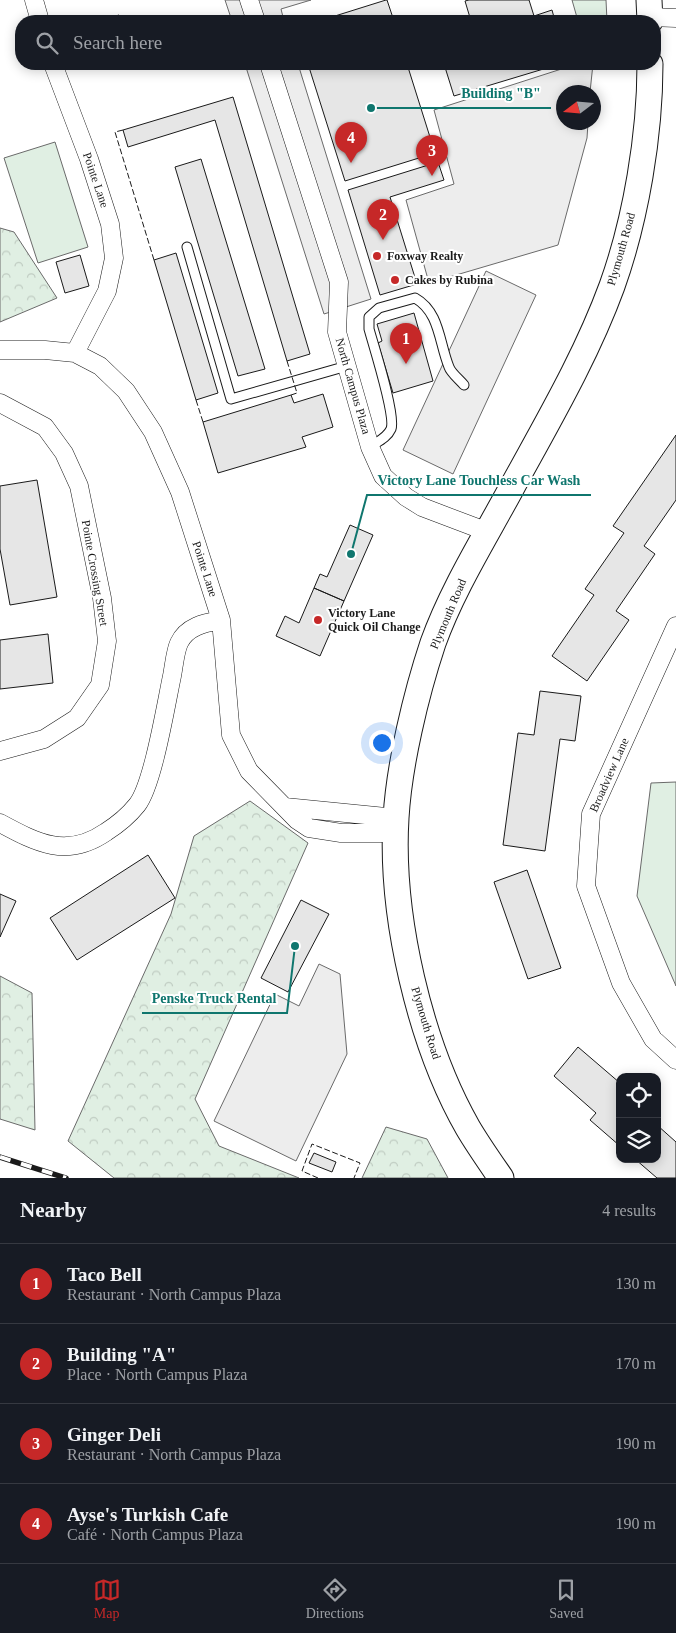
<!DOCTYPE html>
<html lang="en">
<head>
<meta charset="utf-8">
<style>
	body { margin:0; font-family:Georgia,serif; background:#20242c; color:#f1f3f6 }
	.controls { position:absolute; right:15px; bottom:15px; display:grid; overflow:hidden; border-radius:10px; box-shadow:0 2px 12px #0003 }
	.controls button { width:45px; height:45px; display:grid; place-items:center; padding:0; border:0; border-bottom:1px solid #363941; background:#171b24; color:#f1f3f6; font:25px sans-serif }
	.compass { position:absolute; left:556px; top:85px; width:45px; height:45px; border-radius:50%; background:#171b24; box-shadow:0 2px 12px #0003; rotate:254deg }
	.you { position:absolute; left:381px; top:742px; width:18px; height:18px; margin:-12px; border:4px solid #fff; border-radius:50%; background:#1a73e8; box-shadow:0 0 0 8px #1a73e833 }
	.badge { display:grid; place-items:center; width:32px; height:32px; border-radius:50%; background:#c62828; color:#fff; font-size:16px; font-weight:700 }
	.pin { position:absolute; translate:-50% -41px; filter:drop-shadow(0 1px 2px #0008) }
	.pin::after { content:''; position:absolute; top:26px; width:18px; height:15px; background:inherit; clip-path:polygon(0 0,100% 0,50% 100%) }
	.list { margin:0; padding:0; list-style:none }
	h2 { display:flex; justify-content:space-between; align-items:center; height:65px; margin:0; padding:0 20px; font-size:21px }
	h2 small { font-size:16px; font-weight:400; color:#9ea1a6 }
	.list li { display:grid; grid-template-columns:32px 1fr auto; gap:15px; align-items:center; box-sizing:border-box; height:80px; padding:0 20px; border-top:1px solid #363941 }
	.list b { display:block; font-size:19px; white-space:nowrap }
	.list p { margin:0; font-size:16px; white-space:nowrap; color:#9ea1a6 }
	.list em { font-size:16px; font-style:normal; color:#9ea1a6 }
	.icon { flex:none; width:28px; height:28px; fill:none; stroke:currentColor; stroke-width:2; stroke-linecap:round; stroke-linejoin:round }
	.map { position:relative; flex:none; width:676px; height:1178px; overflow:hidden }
	.search { position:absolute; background:#171b24; box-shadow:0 2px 12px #0003; left:15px; right:15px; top:15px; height:55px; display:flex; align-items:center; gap:12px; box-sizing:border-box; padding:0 18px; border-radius:20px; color:#9ea1a6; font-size:19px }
	.sheet { height:385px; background:#171b24 }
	nav { display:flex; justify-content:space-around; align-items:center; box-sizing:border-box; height:70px; border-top:1px solid #363941; background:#171b24; font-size:14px; color:#9ea1a6 }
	nav a { display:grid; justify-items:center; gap:2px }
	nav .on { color:#c62828 }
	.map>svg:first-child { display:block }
	.grass { fill:#e0efe3; stroke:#6a6a6a }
	.forest { fill:url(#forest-crowns); stroke:#6a6a6a }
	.parking { fill:#ededed; stroke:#6a6a6a }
	.building { fill:#e6e6e6; stroke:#1a1a1a }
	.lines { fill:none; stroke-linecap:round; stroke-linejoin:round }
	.lane-casing { stroke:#1a1a1a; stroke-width:11 }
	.street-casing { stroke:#1a1a1a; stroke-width:19 }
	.secondary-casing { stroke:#1a1a1a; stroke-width:27 }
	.lane { stroke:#fff; stroke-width:9 }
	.street { stroke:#fff; stroke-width:18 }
	.secondary { stroke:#fff; stroke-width:25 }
	.rail-casing { stroke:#1a1a1a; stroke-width:5.5 }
	.rail { stroke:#fff; stroke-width:4; stroke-dasharray:11; stroke-linecap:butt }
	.fence { stroke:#1a1a1a; stroke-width:1; stroke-dasharray:6 2.5; stroke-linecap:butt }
	.poi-dot { fill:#c62828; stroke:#fff; stroke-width:2 }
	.labels { text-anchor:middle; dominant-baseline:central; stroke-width:4; stroke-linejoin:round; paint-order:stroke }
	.street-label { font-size:12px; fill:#1a1a1a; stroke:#fff }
	.poi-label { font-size:12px; font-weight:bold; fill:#1a1a1a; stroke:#fff; text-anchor:start }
	.leader { fill:none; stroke:#0f766e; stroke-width:2 }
	.callout-dot { fill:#0f766e; stroke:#fff; stroke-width:2 }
	.callout-label { font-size:14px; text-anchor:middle; font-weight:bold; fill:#0f766e; stroke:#fff; stroke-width:4; stroke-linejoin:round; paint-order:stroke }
</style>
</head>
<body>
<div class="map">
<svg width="676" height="1178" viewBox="0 0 676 1178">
	<defs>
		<pattern id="forest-crowns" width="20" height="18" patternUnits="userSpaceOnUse" patternTransform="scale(1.25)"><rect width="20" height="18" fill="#e0efe3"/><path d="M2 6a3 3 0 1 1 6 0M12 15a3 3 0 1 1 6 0" fill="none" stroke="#c0ccc2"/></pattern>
	</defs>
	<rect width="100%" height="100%" fill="#fff"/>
	<!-- grass -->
	<path class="grass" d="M572 0H606L607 21H578Z
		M55 142 88 247 38 263 4 158Z
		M676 782V986L637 896 651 783Z"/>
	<!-- forest -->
	<path class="forest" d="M0 228 14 232 57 298 0 322Z
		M250 801 308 843 195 1099 219 1146 299 1178H114L68 1141 171 914 194 836Z
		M0 976 32 993 35 1130 0 1119Z
		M386 1127 427 1139 448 1178H362Z"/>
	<!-- parking -->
	<path class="parking" d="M225 0H311L281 9 284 21H232Z
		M245 64H298L371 299 324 314Z
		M577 64H593L590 92H564V122L588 123 587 138 558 245 429 283 406 200 454 184 434 110Z
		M486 271 536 295 453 474 403 450Z
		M319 964 340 974 347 1054 296 1161 214 1121 275 994 299 1006Z"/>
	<!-- building -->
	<path class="building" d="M387 0 394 21H319L386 0Z
		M469 0H529L534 16 552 10 555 21H471L465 1Z
		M119 15 121 21H99Z
		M308 64H407L435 153 345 181Z
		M444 64H560L454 96Z
		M233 97 310 354 287 361 215 120 128 147 123 130Z
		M201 159 265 369 238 376 175 167Z
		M438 162 444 180 390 197 417 284 380 295 348 190Z
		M176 253 218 393 196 400 154 260Z
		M80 255 89 286 65 293 56 262Z
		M414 313 433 381 393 393 378 343 382 341 377 324Z
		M323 394 333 427 302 437 306 447 218 473 203 422 291 395 294 403Z
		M676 435V500L644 546 655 554 616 611 629 620 587 681 552 656 594 595 585 589 624 533 613 526Z
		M37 480 57 597 10 605 0 549V486Z
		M350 525 373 535 344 601 314 588 320 574 327 577Z
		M314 588 344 601 320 656 276 636 285 616 299 623Z
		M48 634 53 683 0 689V640Z
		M540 691 581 696 575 741 560 739 545 851 503 845 518 733 534 735Z
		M148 855 175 898 77 960 50 918Z
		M527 870 561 968 528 979 494 882Z
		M0 894 16 901 0 937Z
		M301 900 329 914 288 992 261 978Z
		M578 1047 620 1083 617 1091 620 1093V1146L590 1120 596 1113 554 1076Z
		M657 1125 676 1142V1178H657L635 1159H657Z
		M314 1153 336 1162 332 1172 309 1163Z"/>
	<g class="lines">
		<defs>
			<path id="lane" d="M187 247 231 399 347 366
				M370 447C377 442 387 438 391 429 396 416 374 347 369 329V317L379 308 415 298C440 312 439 343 449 367 451 373 459 379 464 385"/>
			<path id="street" d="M34 0 40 21
				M249 0 256 21
				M650 17 676 18
				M53 64 89 159 110 224 114 258 107 291 75 353
				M269 64 339 282 337 332 370 447 383 476 406 497 422 507 488 532
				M0 350H45L75 353 100 366 126 391 153 432 180 492 221 620 231 735 249 771 297 820 309 828 341 833H396
				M0 403 45 427 64 453 79 486 102 598 107 641 100 685 77 718 44 739 0 751
				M676 626 591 814 586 886 621 983 653 1039 676 1060
				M285 807 396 818
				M0 823C37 843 67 859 106 832 117 825 129 815 137 805 153 785 166 704 172 676 174 666 175 652 179 643 187 626 205 623 221 620"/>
			<path id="secondary" d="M649 0 650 21
				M501 1178C490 1162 478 1145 468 1128 420 1044 390 916 396 818 399 765 416 694 433 643 452 590 484 539 511 489 547 423 586 357 612 286 636 219 650 135 650 64"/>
		</defs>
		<!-- lane casing -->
		<use href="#lane" class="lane-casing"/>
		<!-- street casing -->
		<use href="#street" class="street-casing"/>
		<!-- secondary casing -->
		<use href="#secondary" class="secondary-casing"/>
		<!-- lane -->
		<use href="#lane" class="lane"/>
		<!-- street -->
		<use href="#street" class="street"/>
		<!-- secondary -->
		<use href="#secondary" class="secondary"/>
		<defs>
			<path id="rail" d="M0 1157 66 1178"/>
		</defs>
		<!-- rail casing -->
		<use href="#rail" class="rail-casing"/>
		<!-- rail -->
		<use href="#rail" class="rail"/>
		<!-- fence -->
		<path class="fence" d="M123 130 115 132 154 260
			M287 361 297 393 291 395
			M196 400 203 422
			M318 1178 302 1171 312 1144 360 1163 354 1178"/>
	</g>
	<!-- markers -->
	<g class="poi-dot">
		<circle cx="377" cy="256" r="5"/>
		<circle cx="395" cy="280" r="5"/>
		<circle cx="318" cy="620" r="5"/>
	</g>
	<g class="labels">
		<!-- street labels -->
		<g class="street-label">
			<text transform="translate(96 180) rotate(71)">Pointe Lane</text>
			<text transform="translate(621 249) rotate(-74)">Plymouth Road</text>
			<text transform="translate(353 386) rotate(74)">North Campus Plaza</text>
			<text transform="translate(205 569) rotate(72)">Pointe Lane</text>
			<text transform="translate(95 573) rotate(80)">Pointe Crossing Street</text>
			<text transform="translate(448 614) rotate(-67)">Plymouth Road</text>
			<text transform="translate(609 775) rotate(-66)">Broadview Lane</text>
			<text transform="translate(426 1023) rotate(73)">Plymouth Road</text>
		</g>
		<!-- poi labels -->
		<g class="poi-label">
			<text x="387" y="256">Foxway Realty</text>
			<text x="405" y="280">Cakes by Rubina</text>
			<text x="328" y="613">Victory Lane<tspan x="328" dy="14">Quick Oil Change</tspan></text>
		</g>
	</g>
	<!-- callouts -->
	<path class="leader" d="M371 108L451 108H551M351 554L367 495H591M295 946L287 1013H142"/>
	<g class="callout-dot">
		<circle cx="371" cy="108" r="5"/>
		<circle cx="351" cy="554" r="5"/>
		<circle cx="295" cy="946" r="5"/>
	</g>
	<g class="callout-label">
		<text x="501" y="98">Building "B"</text>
		<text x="479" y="485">Victory Lane Touchless Car Wash</text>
		<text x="214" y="1003">Penske Truck Rental</text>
	</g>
</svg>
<div class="controls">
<button><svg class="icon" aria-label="locate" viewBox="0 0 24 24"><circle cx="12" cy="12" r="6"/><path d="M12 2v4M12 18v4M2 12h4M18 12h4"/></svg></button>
<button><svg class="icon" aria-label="layers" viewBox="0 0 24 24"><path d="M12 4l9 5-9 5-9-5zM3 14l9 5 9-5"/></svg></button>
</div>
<svg class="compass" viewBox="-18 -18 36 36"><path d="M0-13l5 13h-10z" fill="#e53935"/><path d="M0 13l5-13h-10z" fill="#9ea1a6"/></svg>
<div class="you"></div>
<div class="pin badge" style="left:406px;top:364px">1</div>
<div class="pin badge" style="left:383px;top:240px">2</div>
<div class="pin badge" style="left:432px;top:176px">3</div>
<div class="pin badge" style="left:351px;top:163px">4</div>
<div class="search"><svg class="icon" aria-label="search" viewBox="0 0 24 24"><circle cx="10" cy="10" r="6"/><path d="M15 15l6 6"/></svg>Search here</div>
</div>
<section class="sheet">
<h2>Nearby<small>4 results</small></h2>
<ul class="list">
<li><span class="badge">1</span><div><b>Taco Bell</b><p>Restaurant · North Campus Plaza</p></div><em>130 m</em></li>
<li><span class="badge">2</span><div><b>Building &quot;A&quot;</b><p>Place · North Campus Plaza</p></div><em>170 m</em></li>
<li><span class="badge">3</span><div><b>Ginger Deli</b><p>Restaurant · North Campus Plaza</p></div><em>190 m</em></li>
<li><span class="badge">4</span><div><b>Ayse's Turkish Cafe</b><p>Café · North Campus Plaza</p></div><em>190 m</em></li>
</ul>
</section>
<nav>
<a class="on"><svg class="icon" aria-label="map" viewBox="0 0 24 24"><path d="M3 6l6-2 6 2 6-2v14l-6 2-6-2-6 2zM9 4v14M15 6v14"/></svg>Map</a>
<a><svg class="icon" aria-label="directions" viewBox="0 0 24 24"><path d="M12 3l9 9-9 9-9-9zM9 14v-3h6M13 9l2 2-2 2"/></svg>Directions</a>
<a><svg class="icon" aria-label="saved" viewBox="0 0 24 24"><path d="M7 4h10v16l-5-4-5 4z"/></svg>Saved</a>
</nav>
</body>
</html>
